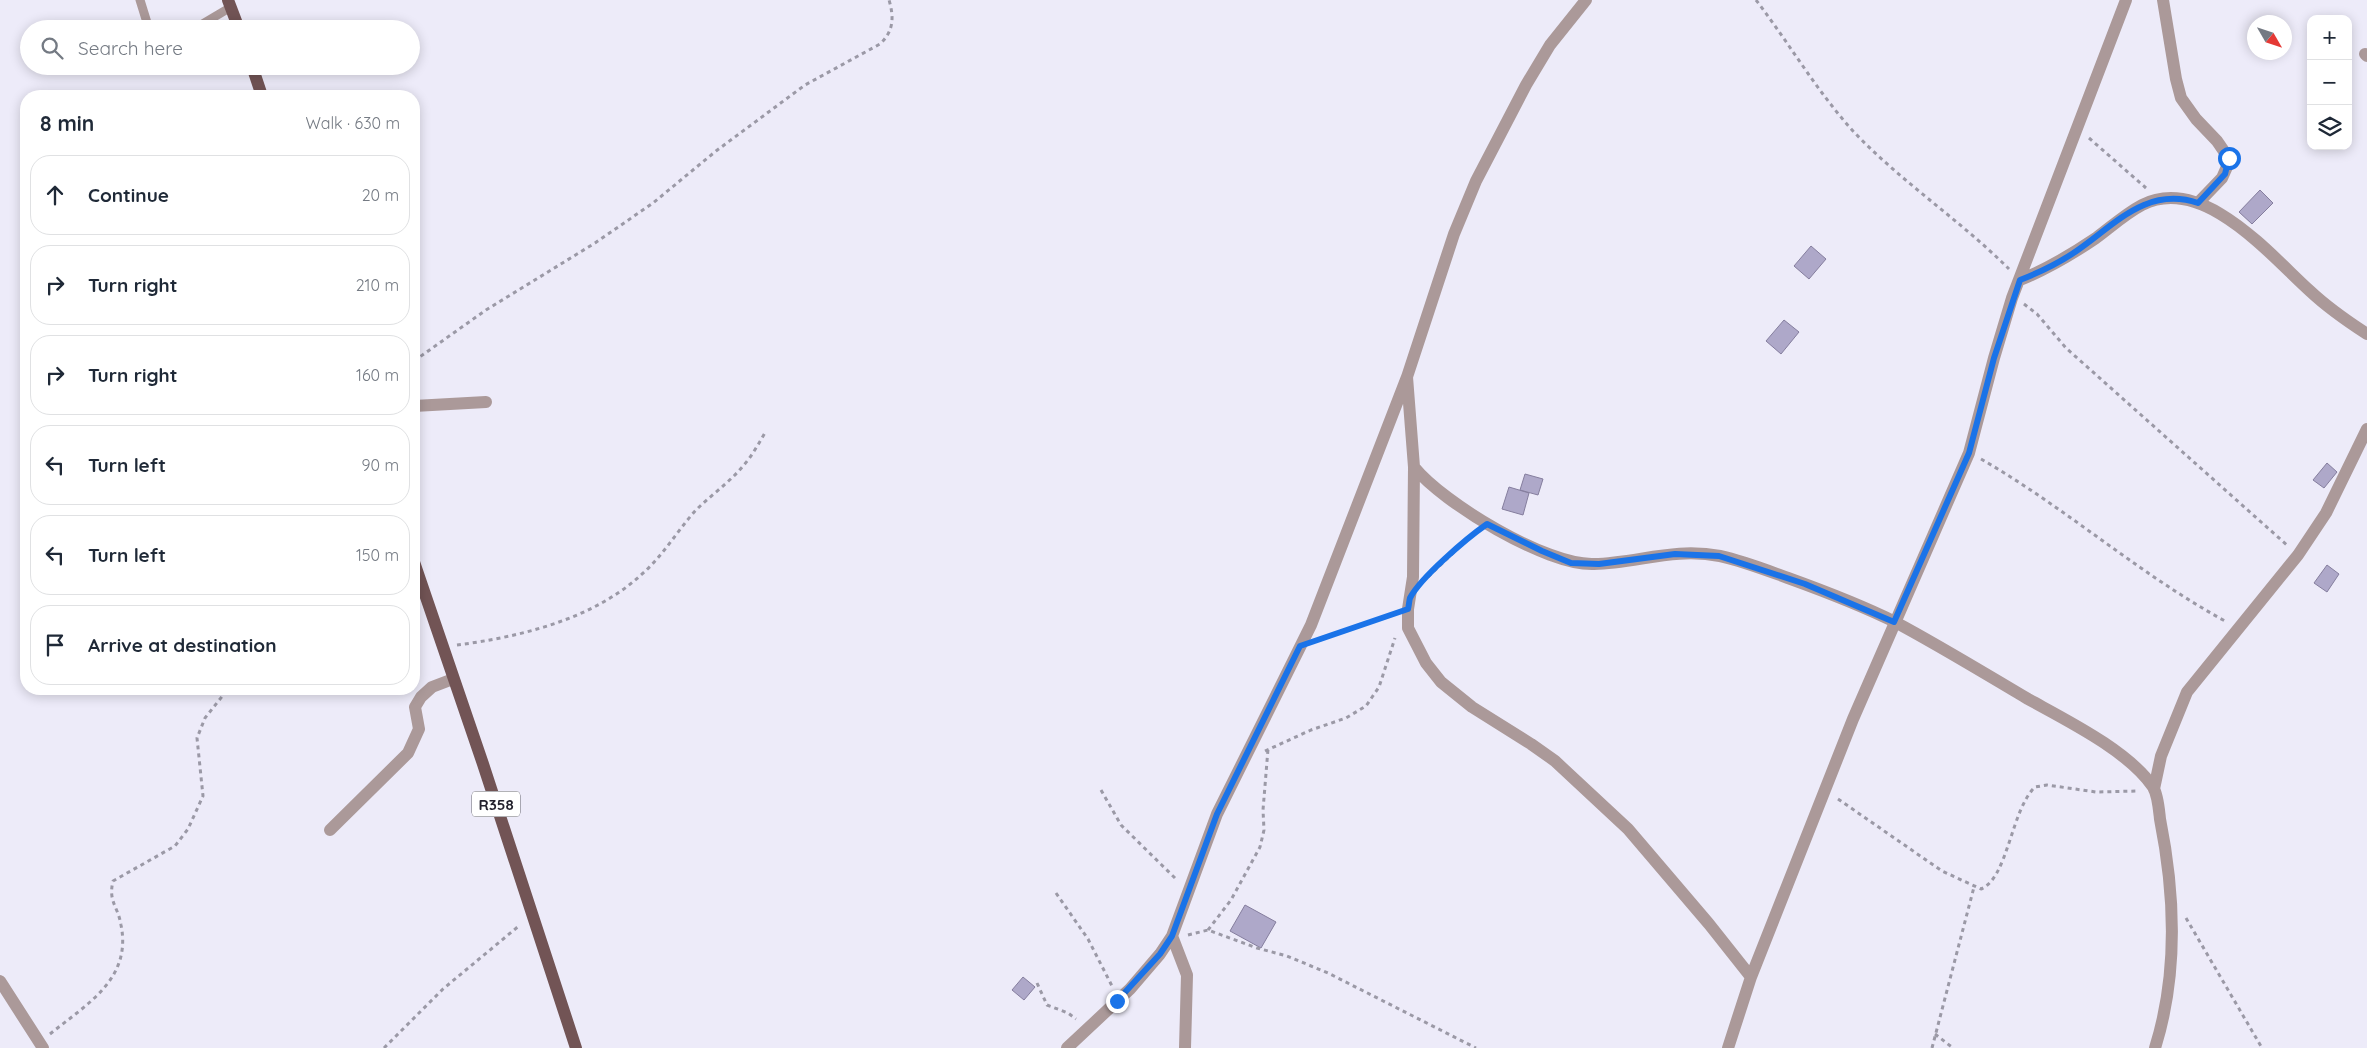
<!DOCTYPE html>
<html lang="en">
<head>
<meta charset="utf-8">
<style>
	body { margin:0; font-family:Quicksand,sans-serif; background:#f6f6f7; color:#1f2937 }
	.controls { position:absolute; right:15px; top:15px; display:grid; overflow:hidden; border-radius:10px; box-shadow:0 2px 12px #0003 }
	.controls button { width:45px; height:45px; display:grid; place-items:center; padding:0; border:0; border-bottom:1px solid #e0e1e3; background:#fff; color:#1f2937; font:25px sans-serif }
	.compass { position:absolute; left:2247px; top:15px; width:45px; height:45px; border-radius:50%; background:#fff; box-shadow:0 2px 12px #0003; rotate:129deg }
	.stop { position:absolute; width:15px; height:15px; margin:-11px; border:4px solid #1a73e8; border-radius:50%; background:#fff }
	.stop.end { background:#1a73e8; border-color:#fff; box-shadow:0 1px 5px #0008 }
	.list { margin:0; padding:0; list-style:none }
	h2 { display:flex; justify-content:space-between; align-items:center; height:65px; margin:0; padding:0 20px; font-size:21px }
	h2 small { font-size:16px; font-weight:400; color:#747a83 }
	.list li { display:grid; grid-template-columns:32px 1fr auto; gap:15px; align-items:center; box-sizing:border-box; height:80px; margin:0 10px 10px; padding:0 10px; border:1px solid #e0e1e3; border-radius:20px }
	.list b { display:block; font-size:19px; white-space:nowrap }
	.list em { font-size:16px; font-style:normal; color:#747a83 }
	.icon { flex:none; width:28px; height:28px; fill:none; stroke:currentColor; stroke-width:2; stroke-linecap:round; stroke-linejoin:round }
	.map { position:relative; flex:none; width:2367px; height:1048px; overflow:hidden }
	.search { position:absolute; background:#fff; box-shadow:0 2px 12px #0003; left:20px; top:20px; width:400px; height:55px; display:flex; align-items:center; gap:12px; box-sizing:border-box; padding:0 18px; border-radius:28px; color:#747a83; font-size:19px }
	.panel { position:absolute; background:#fff; box-shadow:0 2px 12px #0003; left:20px; top:90px; width:400px; height:605px; border-radius:20px }
	.map>svg:first-child { display:block }
	.building { fill:#aea8c9; stroke:#857e9e }
	.lines { fill:none; stroke-linecap:round; stroke-linejoin:round }
	.path { stroke:#9b99a6; stroke-width:3; stroke-dasharray:4 4; stroke-linecap:butt }
	.lane { stroke:#ab9999; stroke-width:9 }
	.street { stroke:#ab9999; stroke-width:12 }
	.primary { stroke:#725455; stroke-width:12 }
	.route { stroke:#1a73e8; stroke-width:6 }
	.labels { text-anchor:middle; dominant-baseline:central; stroke-width:4; stroke-linejoin:round; paint-order:stroke }
	.shield { fill:#fff; stroke:#65646c; stroke-width:1 }
	.shield-label { font-size:15px; font-weight:bold; fill:#23212d }
</style>
</head>
<body>
<div class="map">
<svg width="2367" height="1048" viewBox="0 0 2367 1048">
	<rect width="100%" height="100%" fill="#edebf9"/>
	<!-- building -->
	<path class="building" d="M2260 190 2273 203 2252 224 2239 212Z
		M1811 246 1826 259 1809 279 1794 266Z
		M1784 320 1799 332 1781 354 1766 341Z
		M2327 463 2337 472 2324 488 2313 480Z
		M1525 474 1543 479 1538 495 1520 490Z
		M1509 487 1529 493 1523 515 1502 509Z
		M2327 565 2339 574 2327 592 2314 583Z
		M1245 905 1276 922 1261 948 1230 931Z
		M1023 977 1035 987 1024 1000 1012 990Z"/>
	<g class="lines">
		<!-- path -->
		<path class="path" d="M1756 0C1789 43 1816 90 1853 131 1900 181 1960 220 2009 269
			M2089 138 2146 188
			M2024 304 2037 314 2066 348 2288 546
			M414 361 486 310 595 243 653 203 716 151 805 85 880 44C894 31 894 17 889 0
			M1981 459C2066 508 2139 574 2225 621
			M1428 577 1474 533
			M1320 640 1394 614
			M457 645C520 637 594 619 642 574 663 556 677 531 696 510 711 495 729 483 743 466 752 456 759 443 766 431
			M1265 751 1311 730 1346 718 1366 706 1379 687 1395 638
			M1101 790 1121 825 1177 880
			M1838 799 1942 871 1981 889C2008 878 2011 810 2035 787L2047 785 2096 792 2137 791
			M1056 893 1088 939 1112 986
			M2186 918 2262 1048
			M1208 930 1231 900 1260 847 1264 830 1263 810 1268 749
			M1188 935 1208 930 1257 948 1287 956 1328 973 1476 1048
			M1037 983 1047 1005 1068 1013 1076 1019
			M50 1034C87 1004 132 979 121 925 118 906 108 902 113 881L175 846 188 829 203 796 197 738 205 718 228 689
			M1935 1034 1953 1048
			M384 1048 443 989 520 925
			M1932 1048 1974 887"/>
		<!-- lane -->
		<path class="lane" d="M140 0 149 29
			M194 29 231 7"/>
		<!-- street -->
		<path class="street" d="M2163 0 2176 79 2181 98 2196 119 2217 141 2230 160 2222 178 2198 203
			M2365 54 2367 56
			M2020 280C2047 269 2071 255 2096 238 2111 227 2125 214 2142 205 2203 174 2269 254 2310 291 2327 307 2347 321 2367 334
			M1407 377 1414 467C1443 503 1547 566 1594 564 1638 563 1674 547 1720 556 1743 561 1766 570 1788 578 1824 591 1861 605 1895 622 1940 646 1984 673 2028 699 2066 720 2129 751 2153 787 2158 795 2159 810 2160 819 2175 894 2178 975 2155 1048
			M414 406 486 402
			M1414 467 1413 577 1408 609V628L1426 663 1441 682 1472 707 1531 744 1555 761 1628 829 1709 924 1751 977
			M2154 789 2161 756 2187 692 2298 555 2326 513 2367 429
			M330 830 408 753 419 729 415 707 421 697 432 687 453 679
			M1172 936 1187 975 1185 1048
			M0 981 43 1048
			M1067 1048 1130 989 1160 954 1172 936 1217 814 1311 625 1407 377 1454 234 1476 181 1526 85 1550 45 1586 0
			M1728 1048 1751 977 1853 719 1969 453 1994 358 2012 298 2126 0"/>
		<!-- primary -->
		<path class="primary" d="M228 0 239 29
			M252 66 262 96
			M414 562 483 764 576 1048"/>
	</g>
	<g class="lines">
		<!-- route -->
		<path class="route" d="M1117 1001 1160 954 1172 936 1217 814 1300 646 1408 609C1409 606 1409 601 1410 598 1421 577 1467 538 1487 524L1542 551 1571 563 1599 564 1675 554 1719 556 1805 584 1894 622 1969 453 1994 358 2020 280C2038 273 2055 265 2072 254 2112 228 2145 185 2198 203L2225 174 2229 158"/>
	</g>
	<g class="labels">
		<!-- shield labels -->
		<rect class="shield" x="472" y="791.5" width="48" height="25" rx="4"/>
		<g class="shield-label">
			<text x="496" y="804">R358</text>
		</g>
	</g>
</svg>
<div class="controls">
<button>+</button>
<button>−</button>
<button><svg class="icon" aria-label="layers" viewBox="0 0 24 24"><path d="M12 4l9 5-9 5-9-5zM3 14l9 5 9-5"/></svg></button>
</div>
<svg class="compass" viewBox="-18 -18 36 36"><path d="M0-13l5 13h-10z" fill="#e53935"/><path d="M0 13l5-13h-10z" fill="#747a83"/></svg>
<div class="stop" style="left:2229px;top:158px"></div>
<div class="stop end" style="left:1117px;top:1001px"></div>
<div class="search"><svg class="icon" aria-label="search" viewBox="0 0 24 24"><circle cx="10" cy="10" r="6"/><path d="M15 15l6 6"/></svg>Search here</div>
<section class="panel">
<h2>8 min<small>Walk · 630 m</small></h2>
<ul class="list">
<li><svg class="icon" aria-label="ahead" viewBox="0 0 24 24"><path d="M12 20V5M6 11l6-6 6 6"/></svg><div><b>Continue</b></div><em>20 m</em></li>
<li><svg class="icon" aria-label="right" viewBox="0 0 24 24"><path d="M7 20v-9h11M14 6l5 5-5 5"/></svg><div><b>Turn right</b></div><em>210 m</em></li>
<li><svg class="icon" aria-label="right" viewBox="0 0 24 24"><path d="M7 20v-9h11M14 6l5 5-5 5"/></svg><div><b>Turn right</b></div><em>160 m</em></li>
<li><svg class="icon" aria-label="left" viewBox="0 0 24 24"><path d="M17 20v-9H6M10 6l-5 5 5 5"/></svg><div><b>Turn left</b></div><em>90 m</em></li>
<li><svg class="icon" aria-label="left" viewBox="0 0 24 24"><path d="M17 20v-9H6M10 6l-5 5 5 5"/></svg><div><b>Turn left</b></div><em>150 m</em></li>
<li><svg class="icon" aria-label="arrive" viewBox="0 0 24 24"><path d="M6 21V4h12l-3 4 3 4H6"/></svg><div><b>Arrive at destination</b></div></li>
</ul>
</section>
</div>
</body>
</html>
